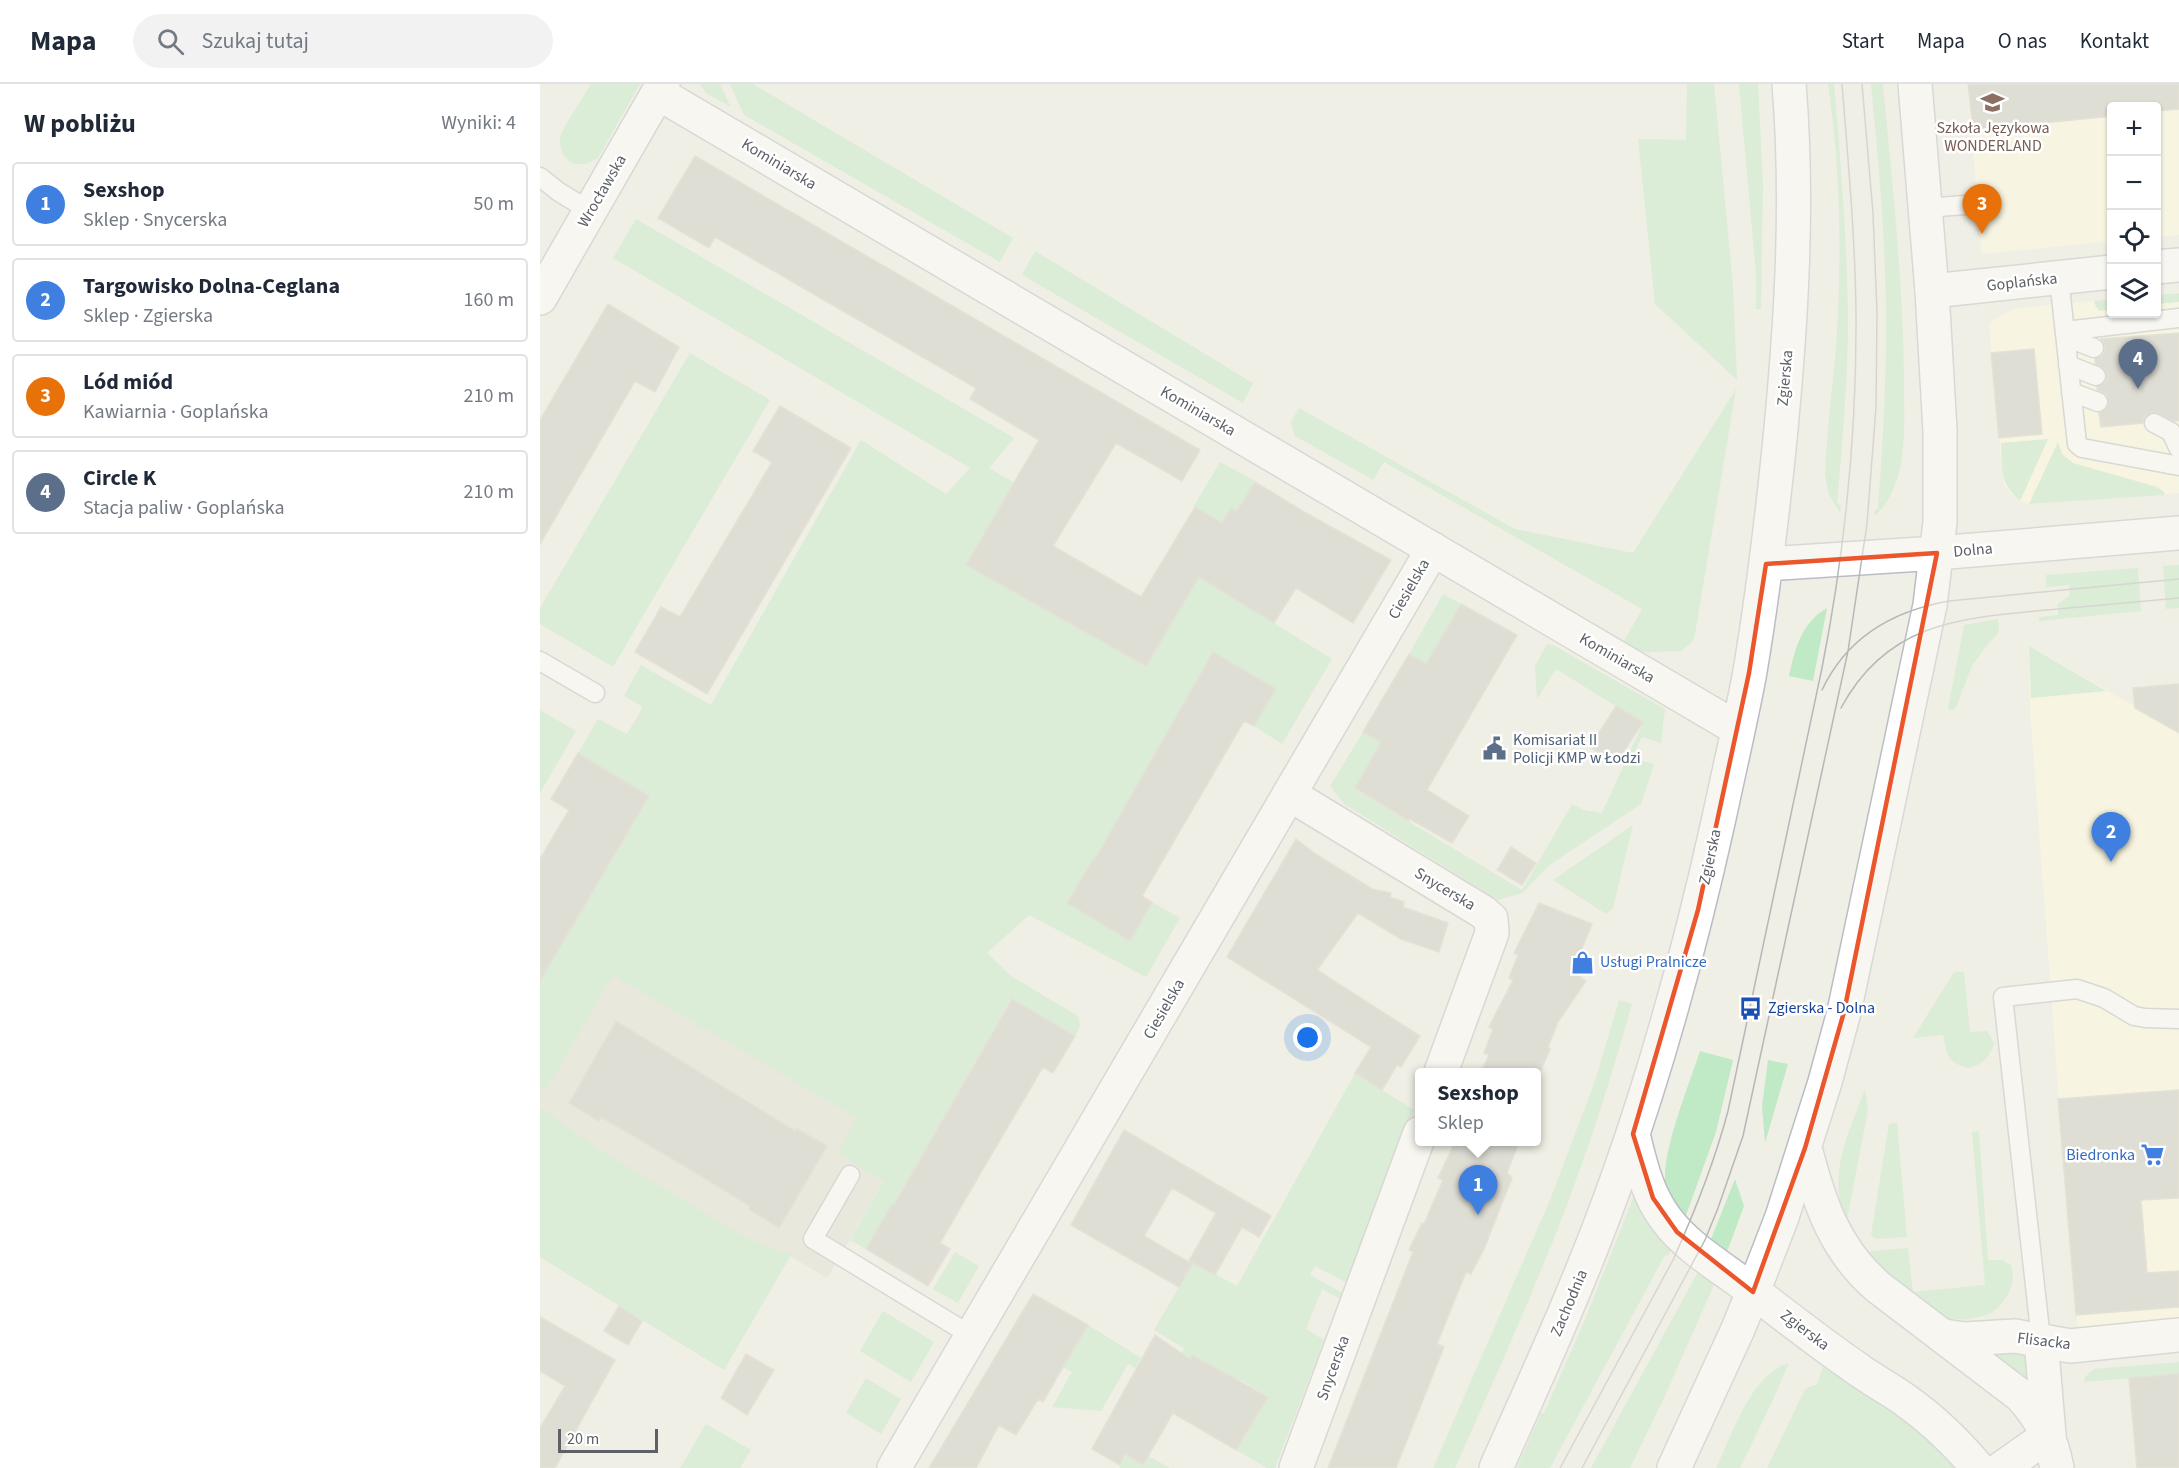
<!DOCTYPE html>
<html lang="pl">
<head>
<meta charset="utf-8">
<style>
	body { margin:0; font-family:"Source Sans 3",sans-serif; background:#f2f2f3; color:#1f2937 }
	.controls { position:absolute; right:18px; top:18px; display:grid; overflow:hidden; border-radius:6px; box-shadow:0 2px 4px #0004 }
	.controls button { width:54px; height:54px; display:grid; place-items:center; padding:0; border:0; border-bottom:2px solid #e0e1e3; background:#fff; color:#1f2937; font:30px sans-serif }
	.scale { position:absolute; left:18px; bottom:15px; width:100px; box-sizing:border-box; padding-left:6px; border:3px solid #5d6066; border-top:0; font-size:16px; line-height:21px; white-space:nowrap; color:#5d6066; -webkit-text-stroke:4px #fff; paint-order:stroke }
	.you { position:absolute; left:768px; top:954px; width:21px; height:21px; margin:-15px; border:4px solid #fff; border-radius:50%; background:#1a73e8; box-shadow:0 0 0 9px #1a73e833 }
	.badge { display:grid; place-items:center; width:39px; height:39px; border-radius:50%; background:#ea580c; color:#fff; font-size:20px; font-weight:700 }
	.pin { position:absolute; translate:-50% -50px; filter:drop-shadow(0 2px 3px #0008) }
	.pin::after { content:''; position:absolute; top:32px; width:21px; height:18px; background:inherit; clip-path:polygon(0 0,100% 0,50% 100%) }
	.popup { position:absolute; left:875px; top:984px; width:126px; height:78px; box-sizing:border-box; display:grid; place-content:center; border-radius:6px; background:#fff; filter:drop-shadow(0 2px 4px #0005); font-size:20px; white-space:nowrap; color:#747a83 }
	.popup b { font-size:22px; color:#1f2937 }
	.popup::after { content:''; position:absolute; left:50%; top:100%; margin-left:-12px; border:12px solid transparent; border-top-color:#fff }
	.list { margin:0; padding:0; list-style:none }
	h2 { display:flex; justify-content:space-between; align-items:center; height:78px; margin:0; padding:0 24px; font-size:26px }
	h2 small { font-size:20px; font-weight:400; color:#747a83 }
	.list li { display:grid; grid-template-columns:39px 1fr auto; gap:18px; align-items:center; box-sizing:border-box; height:84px; margin:0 12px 12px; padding:0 12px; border:2px solid #e0e1e3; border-radius:6px }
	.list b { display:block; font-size:22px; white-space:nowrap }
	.list p { margin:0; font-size:20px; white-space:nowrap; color:#747a83 }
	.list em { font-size:20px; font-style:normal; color:#747a83 }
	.icon { flex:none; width:33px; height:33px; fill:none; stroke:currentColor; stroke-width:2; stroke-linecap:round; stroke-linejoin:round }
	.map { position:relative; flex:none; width:1639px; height:1384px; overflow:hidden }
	header { display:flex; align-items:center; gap:36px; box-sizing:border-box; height:84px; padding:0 30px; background:#fff; border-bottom:2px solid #e0e1e3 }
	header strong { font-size:28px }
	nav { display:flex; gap:33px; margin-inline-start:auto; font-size:21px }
	.search { width:420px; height:54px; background:#f2f2f3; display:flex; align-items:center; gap:15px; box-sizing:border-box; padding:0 21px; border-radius:33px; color:#747a83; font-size:22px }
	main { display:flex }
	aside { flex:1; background:#fff }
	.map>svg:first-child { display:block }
	.commercial { fill:#fffcdb }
	.education { fill:#e0dfd3 }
	.green { fill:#c0e9c6 }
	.building { fill:#cbc9c2; stroke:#d5d2c3; stroke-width:1.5 }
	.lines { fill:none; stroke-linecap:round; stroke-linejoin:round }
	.lane-casing { stroke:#babcc1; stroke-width:21 }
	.street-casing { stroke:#babcc1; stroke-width:36 }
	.secondary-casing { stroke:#babdc4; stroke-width:36 }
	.lane { stroke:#fff; stroke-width:18 }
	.street { stroke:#fff; stroke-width:33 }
	.secondary { stroke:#fff; stroke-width:33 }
	.tram { stroke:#b6b7b7; stroke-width:1.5 }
	.marked { fill:none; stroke:#eb562c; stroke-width:4.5; stroke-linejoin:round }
	.labels { text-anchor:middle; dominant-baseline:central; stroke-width:5; stroke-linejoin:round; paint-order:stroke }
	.education-label { font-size:16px; fill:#785e54; stroke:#fff }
	.street-label { font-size:16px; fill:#5d6066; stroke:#fff }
	.service-label { font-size:16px; fill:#4e5e75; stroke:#fff; text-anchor:start }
	.shop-label { font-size:16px; fill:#366cbe; stroke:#fff; text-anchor:start }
	.transit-label { font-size:16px; fill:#164399; stroke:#fff; text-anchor:start }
</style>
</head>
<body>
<header>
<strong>Mapa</strong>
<div class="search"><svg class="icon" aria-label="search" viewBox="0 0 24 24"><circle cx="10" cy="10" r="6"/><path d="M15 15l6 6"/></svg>Szukaj tutaj</div>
<nav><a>Start</a><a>Mapa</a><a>O nas</a><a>Kontakt</a></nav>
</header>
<main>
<aside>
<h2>W pobliżu<small>Wyniki: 4</small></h2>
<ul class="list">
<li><span class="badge" style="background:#3f7fe0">1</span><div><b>Sexshop</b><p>Sklep · Snycerska</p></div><em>50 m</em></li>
<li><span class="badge" style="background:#3f7fe0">2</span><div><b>Targowisko Dolna-Ceglana</b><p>Sklep · Zgierska</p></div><em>160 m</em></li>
<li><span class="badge" style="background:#e8710a">3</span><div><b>Lód miód</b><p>Kawiarnia · Goplańska</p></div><em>210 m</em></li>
<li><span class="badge" style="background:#5c6f8a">4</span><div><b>Circle K</b><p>Stacja paliw · Goplańska</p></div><em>210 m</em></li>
</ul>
</aside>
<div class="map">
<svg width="1639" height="1384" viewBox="0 0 1639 1384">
	<rect width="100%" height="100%" fill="#f0efe5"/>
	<!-- commercial -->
	<path class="commercial" d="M1427 0H1639V151L1617 153 1616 22H1572L1571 157 1442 170Z
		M1639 208V409L1489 420 1480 417 1468 407 1463 397 1449 239 1473 225 1571 215 1572 230H1616L1617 211Z
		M1489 562 1639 648V1238L1538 1246 1518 1003 1490 623Z"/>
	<!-- education -->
	<path class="education" d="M156 681 348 1090 287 1194 250 1172 184 1286 0 1173V943Z"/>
	<!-- green -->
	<path class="green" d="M51 0H100L58 74C50 79 41 83 31 78 23 74 19 63 20 54 22 44 45 11 51 0Z
		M160 0H180L191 23 166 9Z
		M190 0H213L473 154 460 178 204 31Z
		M1147 0H1174L1193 202 1197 296 1115 220 1098 55 1146 56Z
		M1199 0H1218L1223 100 1221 225H1216V190Z
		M1288 0H1294C1301 82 1308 165 1308 247 1307 305 1302 363 1297 420L1301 421 1300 429 1289 411 1285 391C1287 349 1292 306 1296 264 1302 176 1301 87 1288 0Z
		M1331 0H1343C1352 97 1363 195 1364 293 1364 323 1366 355 1360 385 1356 401 1348 422 1334 432L1335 425H1338C1344 346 1348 266 1345 187 1343 125 1337 62 1331 0Z
		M96 135 474 354 449 384 475 399 426 481 605 582 659 493 792 575 742 660 714 642 736 605 673 569 555 775 554 774 527 819 590 856 612 818 640 834 606 893 489 831 447 869 471 892 538 932 540 942 535 952 471 915 354 1121 352 1120 326 1165 310 1156 344 1097 297 1069 317 1034 73 891 6 1006 0 1002V897L109 712 38 669 58 635 87 650 103 623 84 612 101 581 171 621 321 356 406 410 430 384 73 174Z
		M495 167 713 299 703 319 482 191Z
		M1639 209V218L1617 220V211Z
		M1571 215V225L1560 227 1556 223 1554 217Z
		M150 269 230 316 73 583 0 540V524Z
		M1196 305 1155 550 1152 558 1141 567 1085 569 1079 566 1102 525 844 378 833 396 755 352 751 338 759 324 975 445 1093 469Z
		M1508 355 1480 417C1458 397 1463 386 1461 359Z
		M1518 358 1522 370 1533 379 1617 403 1624 408V411L1489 420Z
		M680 378 715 397 697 427 691 424 682 439 654 422Z
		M1639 481V524L1626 525 1623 482Z
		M1598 484 1601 527 1499 537V533L1518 531V520L1530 511 1529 501 1506 503V491Z
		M903 510 921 520 886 580 869 570Z
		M1287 524 1273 597 1249 592C1255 565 1261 539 1287 524Z
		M1458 535 1459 545 1457 551 1446 562 1432 582 1416 623 1413 626 1408 625 1424 541Z
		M1007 560 1013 561 1125 625 1121 659 1102 653 1092 674 1114 680 1101 720 1011 780 982 809 958 816 804 720 790 702 823 648 841 658 815 705 982 806 1032 720 1044 726 1062 729 1103 639 1016 585 997 615 995 582Z
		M1489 562 1566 607 1491 614Z
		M0 626 36 647 0 709Z
		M1093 741 1073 824 1066 830 1013 796Z
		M1414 888H1424L1430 948 1447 947 1454 959C1450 973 1444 980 1429 984 1407 979 1407 971 1403 951L1373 954Z
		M1079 916 1092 920C1066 1013 1035 1107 997 1196 971 1259 943 1321 915 1384H893L1010 1116 1055 997Z
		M1160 967 1193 976 1176 1048 1145 1134C1138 1124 1129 1115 1126 1102 1119 1074 1150 998 1160 967Z
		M1228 976 1248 980 1225 1059 1222 1022Z
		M815 989 874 1026 807 1199 775 1182 770 1191 803 1209 800 1215 782 1205 766 1245 784 1256 735 1384H727L696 1366 727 1312 701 1296 685 1323 630 1290 644 1264 614 1246 653 1179 697 1202Z
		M1325 1005 1328 1026 1307 1136C1285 1094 1310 1046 1325 1005Z
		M0 1023 60 1066 209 1155 251 1171 184 1286 0 1173Z
		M1357 1039 1367 1153 1336 1155 1331 1151 1349 1040Z
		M1439 1047 1448 1176H1464L1465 1179 1470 1180C1476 1191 1472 1205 1465 1215 1459 1225 1450 1231 1439 1233 1427 1236 1414 1237 1402 1232 1376 1220 1350 1192 1329 1173L1331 1167 1368 1164 1373 1208 1445 1201 1432 1048Z
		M1195 1095 1204 1122 1187 1168 1171 1155Z
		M1094 1112C1101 1135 1113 1150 1131 1165L1128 1172 1125 1171 1010 1384H977L1001 1329H1004L1046 1233Z
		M415 1168 439 1182 418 1219 393 1205Z
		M1157 1183 1176 1196 1124 1314 1090 1384H1051L1158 1188 1156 1187Z
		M343 1227 394 1258 371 1298 320 1267Z
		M548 1241 601 1274 595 1284 588 1280 561 1327 512 1323 532 1288 523 1283Z
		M1479 1266 1488 1269 1495 1309 1449 1269Z
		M1639 1278V1290L1544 1298 1545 1293 1554 1285Z
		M1249 1279 1232 1318 1200 1384H1176C1192 1351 1211 1290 1249 1279Z
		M1283 1283 1348 1323 1382 1349 1417 1384H1227L1265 1305 1277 1300Z
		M326 1294 361 1315 341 1350 306 1329Z
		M166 1340 211 1366 200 1384H140Z
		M586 1371 603 1381 608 1372 630 1384H579Z"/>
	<!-- building -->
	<path class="building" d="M1428 0H1639V25L1617 27V22H1572V32L1433 46Z
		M155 72 660 366 642 397 576 359 513 462 601 513 655 423 682 439 691 424 697 427 715 398 766 429 851 476 813 539 756 504 734 539 659 493 606 582 426 481 499 356 430 315 436 304 175 153 169 164 118 134Z
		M68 220 139 263 115 308 95 297 0 460V336Z
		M1639 249V337H1634L1613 328 1604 333 1603 339 1561 343 1559 329 1566 326 1569 317 1566 310 1557 306V303L1566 297 1567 291 1564 285 1555 280V275L1561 273 1565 268V262L1561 255Z
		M1494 265 1502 350 1459 354 1451 269Z
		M240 322 311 364 167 610 95 568 121 523 140 533 232 378 213 367Z
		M921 520 977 551 887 706 929 732 912 759 870 735 869 737 815 704 841 658 823 648 869 570 886 580Z
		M673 568 736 605 714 642 704 637 602 812 612 818 590 857 527 819 554 774 555 775Z
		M1639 600V649L1595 624 1593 604Z
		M1076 622 1103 638 1076 680 1050 663Z
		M38 669 109 712 0 897V775L29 726 11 715Z
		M756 755 777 771 832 805 851 809 850 813 864 818 863 823 908 839 899 868 861 855 818 829 777 886 880 952 861 983 857 981 842 1006 815 989 831 963 687 873Z
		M971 763 996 779 982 801 957 786Z
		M999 819 1052 840 1039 872 1049 879 1040 893 1046 897 1018 938 1008 963 1010 965 1000 988H941L949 971 944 969 953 945 949 943 973 896 969 894 978 871 974 869Z
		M472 915 535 952 513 989 503 983 433 1102 400 1159 410 1165 388 1202 326 1165 352 1120 354 1121Z
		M76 937 255 1047 256 1044 287 1062 239 1144 209 1125 210 1122 146 1083 61 1033 59 1037 29 1019Z
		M1639 1006V1114L1601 1116 1607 1189 1639 1187V1223L1536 1231 1518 1015Z
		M584 1046 731 1132 719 1153 702 1143 675 1191 649 1177 676 1129 632 1104 604 1152 652 1180 639 1203 531 1141Z
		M915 1058H979L967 1089 972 1094 944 1165 931 1190 926 1188 897 1260 904 1263 856 1384H788L873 1168 869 1166 882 1139 884 1140 903 1096 898 1094Z
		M493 1210 548 1241 523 1283 503 1318 498 1315 476 1351 459 1341 436 1384H389Z
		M79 1222 102 1237 88 1261 64 1247Z
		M0 1233 75 1276 15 1384H0V1344L25 1302 0 1287Z
		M615 1251 650 1275 652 1271 728 1313 696 1366 633 1329 603 1381 585 1370 580 1381 552 1365Z
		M206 1270 234 1286 207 1331 181 1314Z
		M1639 1290V1384H1597L1589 1294Z"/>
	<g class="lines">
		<defs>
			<path id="lane" d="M0 93 19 108 50 127
				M1385 124 1438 120
				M1519 194 1537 360 1542 364 1639 382
				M1525 247 1639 234
				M1526 253 1554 264
				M1528 281 1556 292
				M1531 308 1558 318
				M1614 339 1631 348 1639 365
				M0 577 55 609
				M310 1091 273 1155 432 1252
				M1501 1256 1463 913 1537 905 1564 914 1594 932 1605 934 1639 935"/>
			<path id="street" d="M118 9 1198 645
				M1616 183 1639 181
				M1392 207 1572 188
				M0 214 123 0
				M749 710 943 828 951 835 952 849 901 988
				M1404 1252 1425 1255 1475 1252 1530 1262 1639 1251
				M1501 1256 1509 1351
				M354 1384 893 465
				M756 1384 880 1049"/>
			<path id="secondary" d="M1226 480 1397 469 1639 449
				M1093 1050C1100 1079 1107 1110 1126 1135 1145 1161 1176 1180 1202 1199 1241 1228 1279 1259 1319 1286 1334 1297 1350 1305 1365 1316 1392 1335 1416 1358 1438 1384
				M1265 1064C1279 1118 1294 1165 1338 1203L1481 1312C1502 1336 1511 1353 1517 1384
				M956 1384C999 1288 1043 1192 1078 1093 1120 975 1152 856 1179 734 1189 687 1200 640 1209 593 1222 518 1231 442 1239 365 1251 244 1259 122 1249 0
				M1134 1384 1198 1245 1213 1208 1242 1133 1285 998 1304 928 1390 521 1400 438V347L1392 207 1375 0
				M1462 1384 1509 1351"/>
		</defs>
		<!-- lane casing -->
		<use href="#lane" class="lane-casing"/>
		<!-- street casing -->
		<use href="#street" class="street-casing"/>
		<!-- secondary casing -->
		<use href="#secondary" class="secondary-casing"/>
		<!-- lane -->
		<use href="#lane" class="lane"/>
		<!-- street -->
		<use href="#street" class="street"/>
		<!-- secondary -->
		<use href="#secondary" class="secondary"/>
		<!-- tram -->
		<path class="tram" d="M1282 606C1307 553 1352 527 1409 517L1639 495
			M1301 624C1347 538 1420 534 1507 526 1551 522 1595 518 1639 514
			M1020 1384 1133 1176C1156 1125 1174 1080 1188 1027L1282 584C1305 467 1317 347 1316 227 1315 151 1308 76 1302 0
			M1042 1384 1165 1156 1178 1124 1203 1052 1308 567 1327 440 1336 323 1337 228 1333 129 1322 0"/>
	</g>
	<!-- marked area -->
	<path d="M0 0H1639V1384H0ZM1397 469 1304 928 1265 1064 1213 1208 1137 1148 1113 1114 1093 1050 1158 826 1209 589 1226 480Z" fill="#f0efe5" fill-opacity=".55" fill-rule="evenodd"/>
	<path class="marked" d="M1397 469 1304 928 1265 1064 1213 1208 1137 1148 1113 1114 1093 1050 1158 826 1209 589 1226 480Z"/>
	<!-- icons -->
	<defs>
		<symbol id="school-bare" viewBox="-9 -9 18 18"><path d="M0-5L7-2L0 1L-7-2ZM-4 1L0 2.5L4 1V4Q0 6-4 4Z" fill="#8d6e63" stroke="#fff" stroke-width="2.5" paint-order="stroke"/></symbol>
		<symbol id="civic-bare" viewBox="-9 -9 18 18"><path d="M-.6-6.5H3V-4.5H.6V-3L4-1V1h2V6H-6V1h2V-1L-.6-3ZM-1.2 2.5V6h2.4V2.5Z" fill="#5c6f8a" stroke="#fff" stroke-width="2.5" paint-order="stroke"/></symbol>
		<symbol id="shop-bare" viewBox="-9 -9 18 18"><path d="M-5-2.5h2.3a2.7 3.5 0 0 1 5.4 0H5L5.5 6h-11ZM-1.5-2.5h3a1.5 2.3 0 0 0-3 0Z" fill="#3f7fe0" stroke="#fff" stroke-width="2.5" paint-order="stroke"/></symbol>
		<symbol id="bus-bare" viewBox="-9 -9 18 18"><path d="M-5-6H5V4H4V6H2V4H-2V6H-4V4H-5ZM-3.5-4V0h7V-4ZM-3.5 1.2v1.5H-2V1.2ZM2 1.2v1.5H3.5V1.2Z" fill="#1a4fb4" stroke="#fff" stroke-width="2.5" paint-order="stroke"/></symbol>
		<symbol id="supermarket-bare" viewBox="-9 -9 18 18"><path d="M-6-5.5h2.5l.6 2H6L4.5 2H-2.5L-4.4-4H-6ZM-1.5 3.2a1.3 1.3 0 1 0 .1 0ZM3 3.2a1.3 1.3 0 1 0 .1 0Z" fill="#3f7fe0" stroke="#fff" stroke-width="2.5" paint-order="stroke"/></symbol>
	</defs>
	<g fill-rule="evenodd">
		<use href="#school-bare" x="1436" y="2" width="33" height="33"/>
		<use href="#civic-bare" x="938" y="648" width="33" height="33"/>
		<use href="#shop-bare" x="1026" y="862" width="33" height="33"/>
		<use href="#bus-bare" x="1194" y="908" width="33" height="33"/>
		<use href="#supermarket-bare" x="1596" y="1054" width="33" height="33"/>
	</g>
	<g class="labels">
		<!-- education labels -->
		<g class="education-label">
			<text x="1453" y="44">Szkoła Językowa<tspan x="1453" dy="18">WONDERLAND</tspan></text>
		</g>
		<!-- street labels -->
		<g class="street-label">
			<text transform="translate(239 80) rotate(31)">Kominiarska</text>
			<text transform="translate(62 107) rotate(-60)">Wrocławska</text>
			<text transform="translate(1482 198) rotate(-6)">Goplańska</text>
			<text transform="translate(1245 294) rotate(-85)">Zgierska</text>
			<text transform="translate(658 327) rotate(30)">Kominiarska</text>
			<text transform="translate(1433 466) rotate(-5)">Dolna</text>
			<text transform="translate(869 505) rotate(-60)">Ciesielska</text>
			<text transform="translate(1077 574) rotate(30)">Kominiarska</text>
			<text transform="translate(1170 773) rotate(-78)">Zgierska</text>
			<text transform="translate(905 805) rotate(31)">Snycerska</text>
			<text transform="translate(624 925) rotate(-60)">Ciesielska</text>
			<text transform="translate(1029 1219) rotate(-67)">Zachodnia</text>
			<text transform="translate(1265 1246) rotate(37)">Zgierska</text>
			<text transform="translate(1504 1257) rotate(7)">Flisacka</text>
			<text transform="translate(793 1284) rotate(-70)">Snycerska</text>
		</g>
		<!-- service labels -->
		<g class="service-label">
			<text x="973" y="656">Komisariat II<tspan x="973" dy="18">Policji KMP w Łodzi</tspan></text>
		</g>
		<!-- shop labels -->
		<g class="shop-label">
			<text x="1060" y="878">Usługi Pralnicze</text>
			<text x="1595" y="1071" text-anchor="end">Biedronka</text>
		</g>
		<!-- transit labels -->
		<g class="transit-label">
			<text x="1228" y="924">Zgierska - Dolna</text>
		</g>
	</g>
</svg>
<div class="controls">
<button>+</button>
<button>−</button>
<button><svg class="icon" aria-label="locate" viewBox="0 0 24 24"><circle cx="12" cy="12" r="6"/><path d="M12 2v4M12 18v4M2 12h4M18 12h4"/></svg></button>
<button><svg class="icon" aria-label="layers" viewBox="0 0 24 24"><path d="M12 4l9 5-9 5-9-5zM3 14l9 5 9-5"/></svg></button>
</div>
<div class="scale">20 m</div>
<div class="you"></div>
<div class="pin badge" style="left:938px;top:1131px;background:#3f7fe0">1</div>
<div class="popup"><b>Sexshop</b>Sklep</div>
<div class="pin badge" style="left:1571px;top:778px;background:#3f7fe0">2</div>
<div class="pin badge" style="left:1442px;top:150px;background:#e8710a">3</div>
<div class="pin badge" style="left:1598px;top:305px;background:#5c6f8a">4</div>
</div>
</main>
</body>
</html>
